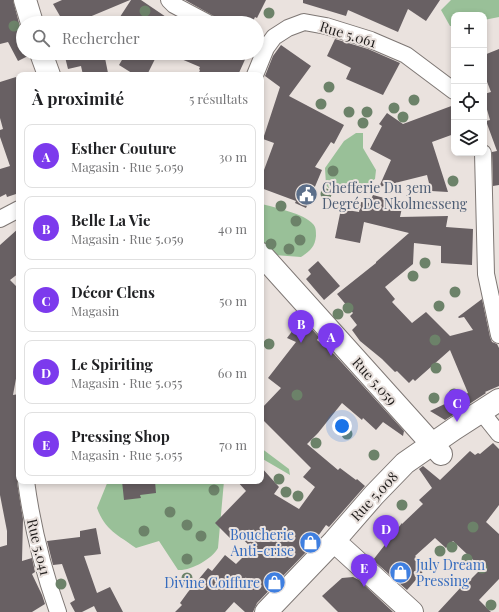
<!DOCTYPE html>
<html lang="fr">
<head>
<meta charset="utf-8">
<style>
	body { margin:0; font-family:"Playfair Display",serif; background:#f2f2f2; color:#202124 }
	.controls { position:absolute; right:12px; top:12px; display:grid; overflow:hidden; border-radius:8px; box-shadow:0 2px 6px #0003 }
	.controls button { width:36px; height:36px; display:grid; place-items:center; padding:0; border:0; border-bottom:1px solid #e0e0e0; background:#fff; color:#202124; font:20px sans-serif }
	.you { position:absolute; left:342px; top:426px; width:14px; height:14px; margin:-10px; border:3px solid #fff; border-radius:50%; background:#1a73e8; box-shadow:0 0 0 6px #1a73e833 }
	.badge { display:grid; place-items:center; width:26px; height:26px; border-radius:50%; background:#7c3aed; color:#fff; font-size:13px; font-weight:700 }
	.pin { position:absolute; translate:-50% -33px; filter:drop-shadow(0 1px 2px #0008) }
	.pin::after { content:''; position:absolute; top:21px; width:14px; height:12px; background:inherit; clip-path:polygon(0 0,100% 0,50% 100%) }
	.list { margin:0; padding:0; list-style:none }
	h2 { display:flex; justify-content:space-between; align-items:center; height:52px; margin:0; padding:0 16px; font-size:17px }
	h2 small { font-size:13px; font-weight:400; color:#757577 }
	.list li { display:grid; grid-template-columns:26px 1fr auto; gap:12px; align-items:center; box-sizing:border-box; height:64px; margin:0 8px 8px; padding:0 8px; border:1px solid #e0e0e0; border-radius:8px }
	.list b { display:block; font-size:15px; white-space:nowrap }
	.list p { margin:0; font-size:13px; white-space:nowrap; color:#757577 }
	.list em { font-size:13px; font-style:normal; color:#757577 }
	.icon { flex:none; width:22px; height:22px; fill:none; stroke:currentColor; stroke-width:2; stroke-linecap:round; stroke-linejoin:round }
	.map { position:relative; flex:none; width:499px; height:612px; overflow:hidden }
	.search { position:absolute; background:#fff; box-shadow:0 2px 6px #0003; left:16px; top:16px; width:248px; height:44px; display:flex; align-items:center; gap:10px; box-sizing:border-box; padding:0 14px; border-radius:22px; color:#757577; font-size:15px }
	.panel { position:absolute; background:#fff; box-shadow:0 2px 6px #0003; left:16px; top:72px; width:248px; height:412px; border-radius:8px }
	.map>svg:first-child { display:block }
	.green { fill:#99c098 }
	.building { fill:#686063 }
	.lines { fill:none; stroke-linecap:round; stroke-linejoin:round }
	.street-casing { stroke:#7e7774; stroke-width:18 }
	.secondary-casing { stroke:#7e7774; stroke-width:24 }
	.street { stroke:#fff; stroke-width:16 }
	.secondary { stroke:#fff; stroke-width:22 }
	.tree { fill:#6c8269 }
	.labels { text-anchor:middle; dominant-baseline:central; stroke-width:4; stroke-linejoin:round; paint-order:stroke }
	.street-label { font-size:14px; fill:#211e1d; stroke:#eae2de }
	.service-label { font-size:14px; fill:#4e5e75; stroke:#eae2de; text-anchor:start }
	.shop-label { font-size:14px; fill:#366cbe; stroke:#eae2de; text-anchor:end }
</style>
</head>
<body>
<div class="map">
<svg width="499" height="612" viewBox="0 0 499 612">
	<rect width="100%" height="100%" fill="#eae2de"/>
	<!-- green -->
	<path class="green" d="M451 0H499V17L484 20V15H454V26H450L441 10Z
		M356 133H363V148L376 170 375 179C359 189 351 194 332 192L326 185 325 168 344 141Z
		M261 204C274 207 305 214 313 224 316 227 316 231 316 236 315 247 310 251 301 257L261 254Z
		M261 448 289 469 290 475 261 458Z
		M108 481H224L218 548C212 559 191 571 178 570L159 541 136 548C118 535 105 530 97 508Z"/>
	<!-- building -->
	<path class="building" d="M0 0H13L20 27 23 31V53H27L28 56 18 61 8 42 0 44Z
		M62 0H130L75 23H64L53 4Z
		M131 0H141L172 21 174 16 186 22 116 23Z
		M185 0H266L257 18 255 17 252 23H230L220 18 219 19Z
		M303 0H440L426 21 408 9 398 32 348 10 346 16 303 3Z
		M335 39 368 49 400 63 383 95 346 79 351 68 327 56Z
		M281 45 311 66 289 96 344 125 334 144 331 142 315 167 322 170 306 208 295 203 296 201 261 188V169L264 170 274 143 263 139 280 87 265 76 273 56Z
		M499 49V185L493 186 492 152 497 151 486 121 490 120 484 99V94L491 92 484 74V55Z
		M64 53H104L108 73 98 75H83L81 66 68 69Z
		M126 53H158L147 75H135L119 65Z
		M167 53H248L238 75H198L200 70 199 69 200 67Z
		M16 77 19 87V193L7 197 6 194 0 197V169L10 166 0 137V130L3 129 0 118V82Z
		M454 105V134L432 142 448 192 431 191 427 175 379 187 391 160 370 149 382 126 379 124 387 113 403 124Z
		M373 195 403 203 400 217 448 216 446 227 473 229 472 265 441 263V246L414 243 413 264 385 287 395 299 392 302 412 323 426 312 450 336 473 330 464 317 459 318 458 317 482 299 490 337 492 342 497 344 499 348V386L485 392 486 393 457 412V409L453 415 445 420 430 411 468 393 450 350 415 381 413 379 409 383 397 371 395 372 382 359 360 341 352 330 357 325 350 316 353 313 337 294 376 263V262L409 233 364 222 360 243 335 238 341 209 359 212 361 202 369 203Z
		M19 228V273L10 280 19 289V362L13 395 19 394V475L17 482 23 519 22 561 32 558 35 572 32 574 42 595 45 604 32 612H0V547L7 545V531L0 495V245Z
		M318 261 340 286 324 300 306 279 311 274 308 270Z
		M302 318 319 337 317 340 334 354 404 431 403 436 383 422 376 430 363 418 362 420 342 403 318 433 307 444 338 470 340 468 356 480 357 479 365 486 329 527 326 525 308 550 257 603 253 612H245L234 602 225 612H175L182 605 180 603 188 592 208 568 212 571 225 555 236 564 252 548 235 532 230 538 215 523 246 491 237 481H261V467L279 487 274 494 299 509 315 487 303 477 311 468 261 418V409L281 388 268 378 296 342 287 338Z
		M493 443 499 449V505L486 522 499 534V579L479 600 491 612H438L463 585 464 586 482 568 453 541 446 548 435 538 415 556 427 567 407 590 373 560 402 523V524L423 504 419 500 432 488 419 469 423 466 440 480 470 451 475 455 478 453 480 454Z
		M122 481H155L156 493 140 495 141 498 124 500Z
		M96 528 101 554 84 556 97 593 110 587 123 612H97L94 606 82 612H75L70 603 75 600 62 564 53 565 47 541 80 537V531Z
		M353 577 359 580 393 612H338L322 596 342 578Z"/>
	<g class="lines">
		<defs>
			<path id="street" d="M169 0 174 5 208 23
				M255 75 266 48 274 37 288 28 304 22 326 26 371 40 406 55 454 91
				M483 153 486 274 499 335
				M0 219 19 209
				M487 419 499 434
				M26 481C32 526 43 570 58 612"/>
			<path id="secondary" d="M25 0 32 23
				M41 53 49 75
				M261 254 441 454
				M334 541 412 612
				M266 612 334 541 374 495 405 463 454 429 499 400"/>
		</defs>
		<!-- street casing -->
		<use href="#street" class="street-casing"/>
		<!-- secondary casing -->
		<use href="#secondary" class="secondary-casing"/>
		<!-- street -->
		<use href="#street" class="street"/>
		<!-- secondary -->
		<use href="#secondary" class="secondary"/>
	</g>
	<!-- trees -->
	<g class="tree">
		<circle cx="145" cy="11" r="5.5"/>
		<circle cx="269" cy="13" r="5.5"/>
		<circle cx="14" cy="26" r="5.5"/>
		<circle cx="329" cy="87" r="5.5"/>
		<circle cx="414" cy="100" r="5.5"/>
		<circle cx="321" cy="104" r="5.5"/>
		<circle cx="394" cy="108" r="5.5"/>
		<circle cx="349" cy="112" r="5.5"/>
		<circle cx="367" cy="112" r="5.5"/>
		<circle cx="403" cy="117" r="5.5"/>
		<circle cx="363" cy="123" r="5.5"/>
		<circle cx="333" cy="171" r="5.5"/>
		<circle cx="453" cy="181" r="5.5"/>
		<circle cx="326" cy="194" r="5.5"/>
		<circle cx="281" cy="206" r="5.5"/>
		<circle cx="296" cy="221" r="5.5"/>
		<circle cx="300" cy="240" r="5.5"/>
		<circle cx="271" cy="244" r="5.5"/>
		<circle cx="289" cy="249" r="5.5"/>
		<circle cx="425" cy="263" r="5.5"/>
		<circle cx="413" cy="276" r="5.5"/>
		<circle cx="455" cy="292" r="5.5"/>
		<circle cx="439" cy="306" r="5.5"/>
		<circle cx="348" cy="308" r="5.5"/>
		<circle cx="338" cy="314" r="5.5"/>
		<circle cx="435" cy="340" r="5.5"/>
		<circle cx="269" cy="344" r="5.5"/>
		<circle cx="436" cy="368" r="5.5"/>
		<circle cx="454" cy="394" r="5.5"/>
		<circle cx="297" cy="395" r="5.5"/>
		<circle cx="434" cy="398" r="5.5"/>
		<circle cx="347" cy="434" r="5.5"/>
		<circle cx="316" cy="443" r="5.5"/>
		<circle cx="374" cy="455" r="5.5"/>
		<circle cx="279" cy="479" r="5.5"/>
		<circle cx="214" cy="490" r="5.5"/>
		<circle cx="286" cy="492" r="5.5"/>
		<circle cx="298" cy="496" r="5.5"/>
		<circle cx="402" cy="505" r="5.5"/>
		<circle cx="170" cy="512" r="5.5"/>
		<circle cx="187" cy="525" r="5.5"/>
		<circle cx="473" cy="527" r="5.5"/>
		<circle cx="144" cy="531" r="5.5"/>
		<circle cx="201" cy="536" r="5.5"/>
		<circle cx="452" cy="547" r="5.5"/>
		<circle cx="440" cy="551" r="5.5"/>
		<circle cx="187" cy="559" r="5.5"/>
		<circle cx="467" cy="559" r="5.5"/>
		<circle cx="482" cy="568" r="5.5"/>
		<circle cx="187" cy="578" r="5.5"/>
		<circle cx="61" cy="584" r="5.5"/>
		<circle cx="491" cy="605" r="5.5"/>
	</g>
	<!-- icons -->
	<defs>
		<symbol id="civic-disc" viewBox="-11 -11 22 22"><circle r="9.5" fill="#5c6f8a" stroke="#eae2de"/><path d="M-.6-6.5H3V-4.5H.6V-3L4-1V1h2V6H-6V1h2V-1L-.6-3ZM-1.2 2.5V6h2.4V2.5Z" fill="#fff"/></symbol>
		<symbol id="shop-disc" viewBox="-11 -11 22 22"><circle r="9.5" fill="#3f7fe0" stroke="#eae2de"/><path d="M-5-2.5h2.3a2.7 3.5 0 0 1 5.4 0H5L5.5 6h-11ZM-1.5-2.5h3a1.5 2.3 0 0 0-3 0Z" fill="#fff"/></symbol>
	</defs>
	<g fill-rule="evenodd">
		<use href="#civic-disc" x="294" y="182" width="25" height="25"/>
		<use href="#shop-disc" x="298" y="530" width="25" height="25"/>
		<use href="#shop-disc" x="388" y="560" width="25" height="25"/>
		<use href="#shop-disc" x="262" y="570" width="25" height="25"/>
	</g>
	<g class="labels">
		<!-- street labels -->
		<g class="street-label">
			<text transform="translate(348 34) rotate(17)">Rue 5.061</text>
			<text transform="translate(375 381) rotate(48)">Rue 5.059</text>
			<text transform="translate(374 496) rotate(-47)">Rue 5.008</text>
			<text transform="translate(39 547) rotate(76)">Rue 5.041</text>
		</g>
		<!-- service labels -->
		<g class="service-label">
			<text x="322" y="187">Chefferie Du 3em<tspan x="322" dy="16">Degré De Nkolmesseng</tspan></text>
		</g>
		<!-- shop labels -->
		<g class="shop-label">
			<text x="294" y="534">Boucherie<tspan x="294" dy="16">Anti-crise</tspan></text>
			<text x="416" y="564" text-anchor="start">July Dream<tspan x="416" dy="16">Pressing</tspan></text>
			<text x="260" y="582">Divine Coiffure</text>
		</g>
	</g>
</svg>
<div class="controls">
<button>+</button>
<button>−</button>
<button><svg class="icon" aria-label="locate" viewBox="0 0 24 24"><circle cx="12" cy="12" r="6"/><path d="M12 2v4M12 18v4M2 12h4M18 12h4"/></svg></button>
<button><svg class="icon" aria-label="layers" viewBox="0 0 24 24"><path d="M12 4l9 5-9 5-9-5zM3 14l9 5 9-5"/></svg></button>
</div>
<div class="you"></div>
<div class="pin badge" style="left:331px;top:356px">A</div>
<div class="pin badge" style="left:301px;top:343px">B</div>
<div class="pin badge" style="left:457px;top:422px">C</div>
<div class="pin badge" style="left:386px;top:548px">D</div>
<div class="pin badge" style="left:364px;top:587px">E</div>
<div class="search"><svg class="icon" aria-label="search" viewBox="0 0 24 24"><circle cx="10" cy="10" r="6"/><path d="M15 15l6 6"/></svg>Rechercher</div>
<section class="panel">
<h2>À proximité<small>5 résultats</small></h2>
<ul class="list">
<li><span class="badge">A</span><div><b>Esther Couture</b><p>Magasin · Rue 5.059</p></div><em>30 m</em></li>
<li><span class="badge">B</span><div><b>Belle La Vie</b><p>Magasin · Rue 5.059</p></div><em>40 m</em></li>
<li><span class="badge">C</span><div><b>Décor Clens</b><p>Magasin</p></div><em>50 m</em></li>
<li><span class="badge">D</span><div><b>Le Spiriting</b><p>Magasin · Rue 5.055</p></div><em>60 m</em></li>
<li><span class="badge">E</span><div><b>Pressing Shop</b><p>Magasin · Rue 5.055</p></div><em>70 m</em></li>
</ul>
</section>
</div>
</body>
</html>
